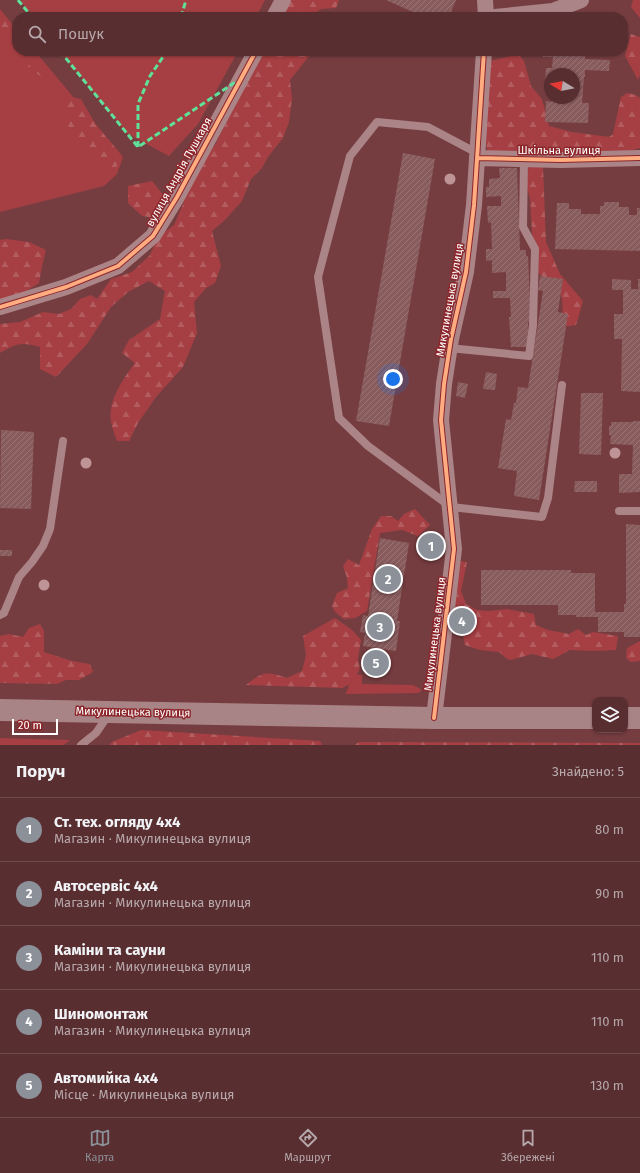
<!DOCTYPE html>
<html lang="uk">
<head>
<meta charset="utf-8">
<style>
	body { margin:0; font-family:"Fira Sans",sans-serif; background:#613a3c; color:#f1f3f6 }
	.controls { position:absolute; right:12px; bottom:12px; display:grid; overflow:hidden; border-radius:8px; box-shadow:0 1px 3px #0004 }
	.controls button { width:36px; height:36px; display:grid; place-items:center; padding:0; border:0; border-bottom:1px solid #6d4a4c; background:#582e30; color:#f1f3f6; font:20px sans-serif }
	.compass { position:absolute; left:544px; top:68px; width:36px; height:36px; border-radius:50%; background:#582e30; box-shadow:0 1px 3px #0004; rotate:280deg }
	.scale { position:absolute; left:12px; bottom:10px; width:46px; box-sizing:border-box; padding-left:4px; border:2px solid #fff; border-top:0; font-size:11px; line-height:14px; white-space:nowrap; color:#fff; -webkit-text-stroke:3px #8d262b; paint-order:stroke }
	.you { position:absolute; left:393px; top:379px; width:14px; height:14px; margin:-10px; border:3px solid #fff; border-radius:50%; background:#1a73e8; box-shadow:0 0 0 6px #1a73e833 }
	.badge { display:grid; place-items:center; width:26px; height:26px; border-radius:50%; background:#8c9099; color:#fff; font-size:13px; font-weight:700 }
	.pin { position:absolute; translate:-50% -50%; border:2px solid #fff; box-shadow:0 1px 4px #0006 }
	.list { margin:0; padding:0; list-style:none }
	h2 { display:flex; justify-content:space-between; align-items:center; height:52px; margin:0; padding:0 16px; font-size:17px }
	h2 small { font-size:13px; font-weight:400; color:#b7a8ab }
	.list li { display:grid; grid-template-columns:26px 1fr auto; gap:12px; align-items:center; box-sizing:border-box; height:64px; padding:0 16px; border-top:1px solid #6d4a4c }
	.list b { display:block; font-size:15px; white-space:nowrap }
	.list p { margin:0; font-size:13px; white-space:nowrap; color:#b7a8ab }
	.list em { font-size:13px; font-style:normal; color:#b7a8ab }
	.icon { flex:none; width:22px; height:22px; fill:none; stroke:currentColor; stroke-width:2; stroke-linecap:round; stroke-linejoin:round }
	.map { position:relative; flex:none; width:640px; height:745px; overflow:hidden }
	.search { position:absolute; background:#582e30; box-shadow:0 1px 3px #0004; left:12px; right:12px; top:12px; height:44px; display:flex; align-items:center; gap:10px; box-sizing:border-box; padding:0 14px; border-radius:16px; color:#b7a8ab; font-size:15px }
	.sheet { height:372px; background:#582e30 }
	nav { display:flex; justify-content:space-around; align-items:center; box-sizing:border-box; height:56px; border-top:1px solid #6d4a4c; background:#582e30; font-size:11px; color:#b7a8ab }
	nav a { display:grid; justify-items:center; gap:2px }
	nav .on { color:#8c9099 }
	.map>svg:first-child { display:block }
	.grass { fill:#a53f43 }
	.forest { fill:url(#forest-firs) }
	.building { fill:url(#building-hatch) }
	.lines { fill:none; stroke-linecap:round; stroke-linejoin:round }
	.lane { stroke:#aa8487; stroke-width:8 }
	.street { stroke:#aa8487; stroke-width:16 }
	.highway { stroke:#a98486; stroke-width:22 }
	.quiet { stroke:#60e19b; stroke-width:3; stroke-dasharray:6 3; stroke-linecap:butt }
	.cycleway-casing { stroke:#8d262b; stroke-width:6 }
	.cycleway { stroke:#ffac80; stroke-width:4 }
	.tree { fill:#be9496 }
	.labels { text-anchor:middle; dominant-baseline:central; stroke-width:3; stroke-linejoin:round; paint-order:stroke }
	.street-label { font-size:11px; fill:#fff; stroke:#8d262b }
</style>
</head>
<body>
<div class="map">
<svg width="640" height="745" viewBox="0 0 640 745">
	<defs>
		<pattern id="forest-firs" width="22" height="20" patternUnits="userSpaceOnUse"><rect width="22" height="20" fill="#a53f43"/><path d="M5 1l3.5 6h-7zM16 11l3.5 6h-7z" fill="#b25c5f"/></pattern>
		<pattern id="building-hatch" width="6" height="6" patternUnits="userSpaceOnUse"><rect width="6" height="6" fill="#885b5d"/><path d="M-1 1l2-2M0 6l6-6M5 7l2-2" fill="none" stroke="#9a7475"/></pattern>
	</defs>
	<rect width="100%" height="100%" fill="#763d40"/>
	<!-- grass -->
	<path class="grass" d="M22 0H265L256 17H33L21 2Z
		M0 9 17 30V51H35L123 157 117 174 104 186 0 212Z
		M60 51H238L198 124 169 156 126 133Z
		M354 674 362 675V684L412 685 419 688 422 691 418 693 346 694V693Z
		M0 738 70 740 64 745H0Z"/>
	<!-- forest -->
	<path class="forest" d="M289 0H339L336 8 321 9 310 17H280Z
		M633 0H640V18L631 7Z
		M0 14 17 30V49L11 44V31L0 27Z
		M631 34 640 37V75L638 80 625 56Z
		M262 51H313L290 80 292 99 289 122 283 138 268 157 262 168 251 179 242 201 224 221 212 231 221 266 215 283 206 288 194 302 197 333 183 367 156 397 138 423 129 441H117C115 435 112 428 111 422 108 400 123 379 135 363L122 353 129 340 160 319 165 291 149 281 128 292 111 307 87 344 56 377 40 369V347C21 342 17 343 0 353V324L20 322 43 312 59 314 71 309 80 299 91 295 97 299 111 279 132 272 150 255 158 237 174 225 202 160 215 145Z
		M515 55 520 56 524 61 531 86 542 99 549 126 572 132 609 137 613 134 621 97 627 93 636 95 640 98V148L614 156 488 154 484 132 490 61Z
		M32 57 49 71 43 77 27 69Z
		M71 97 81 99 96 125 119 152 120 162 112 173 103 169 95 155 73 135 65 120 64 105Z
		M531 159 543 166 546 242 560 274 583 301 576 325 562 327C562 315 565 297 557 287 550 276 538 280 534 264L530 198 525 182Z
		M152 181 164 196 162 211 155 218 142 216 128 203V186Z
		M6 239 29 242 46 250 42 266 39 283 25 292 0 299V240Z
		M415 509 430 525 418 536 402 530 380 533 367 611 355 618 344 619 335 612 332 606 337 593 348 588 347 578 343 566 348 559 359 565 372 529 381 516H391L398 521 404 514Z
		M460 561 467 562 461 591 466 604 477 610 488 611 507 609 534 614 536 625 548 630 569 634 578 629 586 635 593 632 618 636 616 650 593 651 570 650 553 659 532 654 511 660 507 659 499 652 480 650 465 645 463 635 453 624Z
		M335 618 352 630 361 640 358 658 360 669 351 684 342 688 246 685C263 671 267 671 287 678L302 671 306 655 303 636Z
		M40 624 44 631V652L72 661 90 664 93 672 79 680H66L57 684 0 683V636L9 634 23 637 29 628Z
		M640 641V661L631 662 626 658 627 648Z
		M141 730 320 741 322 745H109L112 742Z
		M359 742 640 743V745H355Z"/>
	<!-- building -->
	<path class="building" d="M386 0H456L449 17H424Z
		M501 51H516L515 55 501 53Z
		M544 51H585V59L610 60 609 71 585 70V77H584L582 103H589L588 123 545 122 546 101 552 102V98H574V74H550V85L545 84 546 68H552L553 57H543Z
		M403 153 435 159 389 426 356 421Z
		M499 168H517L520 250H526V256H528L531 322H528L529 347H511L509 317H511L510 298H493V291H506V272L492 273V260L486 261V249H492L491 222 488 223 487 206H501V196L486 197V187H489V179L500 178Z
		M604 202H619V207H629V215H637V208H640V251L555 249 557 203H569V209H581V214H600V206H604Z
		M540 276 563 279 558 312 568 314 539 500 514 496 517 471 498 468 506 419 511 420 514 403H516L518 387 528 388 543 291 538 290Z
		M612 279 631 280V289H638V279H640V392L621 391 622 339H614V314H623V290H612Z
		M486 372 497 374 495 390 483 389Z
		M458 382 468 384 465 398 456 396Z
		M581 393H603L601 455 579 454Z
		M633 421H640V492L619 493V474H632L633 445 610 444 611 435H609V426H611V422H633Z
		M1 430 34 432 31 509 0 508Z
		M575 481H597V492H574Z
		M626 524 640 525V637H624V632H598V617H576V615H558V605H481V570H571V573H595V612H624V604H626Z
		M380 538 409 543 397 621H400L396 651 363 646 365 633 360 632 363 615 368 616Z
		M424 540 439 544 437 552 422 548Z
		M0 550H12V556H0Z
		M456 609 470 611 468 633 454 632Z
		M366 652 389 656 386 674 363 671Z"/>
	<g class="lines">
		<!-- lane -->
		<path class="lane" d="M477 153 428 127 377 122 350 156 318 277 339 418 368 446 451 507 542 517 548 498 562 385
			M449 348 529 356 533 325 535 249 523 227 524 159
			M619 511H640
			M0 615 4 613 19 577 32 562 43 546 50 529 63 441
			M81 745 96 733 109 714"/>
		<!-- street -->
		<path class="street" d="M485 0 486 17
			M274 17 283 0
			M495 17 553 11 581 0
			M477 158 561 160 640 158
			M0 307 66 287 118 266 153 236 177 197 256 51
			M434 718 454 549 441 420 444 384 451 339 466 272 474 205 484 51"/>
		<!-- highway -->
		<path class="highway" d="M0 710 434 718H595
			M625 718H640"/>
		<!-- quiet -->
		<path class="quiet" d="M18 0 32 17
			M181 17 186 0
			M60 51 138 147 237 81
			M138 147V104L150 76 167 51"/>
		<defs>
			<path id="cycleway" d="M477 158 561 160 640 158
				M0 307 66 287 118 266 153 236 177 197 256 51
				M434 718 454 549 441 420 444 384 451 339 466 272 474 205 484 51"/>
		</defs>
		<!-- cycleway casing -->
		<use href="#cycleway" class="cycleway-casing"/>
		<!-- cycleway -->
		<use href="#cycleway" class="cycleway"/>
	</g>
	<!-- trees -->
	<g class="tree">
		<circle cx="450" cy="179" r="5.5"/>
		<circle cx="615" cy="453" r="5.5"/>
		<circle cx="86" cy="463" r="5.5"/>
		<circle cx="44" cy="585" r="5.5"/>
	</g>
	<g class="labels">
		<!-- street labels -->
		<g class="street-label">
			<text x="559" y="150">Шкільна вулиця</text>
			<text transform="translate(179 172) rotate(-61)">вулиця Андрія Пушкаря</text>
			<text transform="translate(450 300) rotate(-80)">Микулинецька вулиця</text>
			<text transform="translate(435 634) rotate(-83)">Микулинецька вулиця</text>
			<text transform="translate(133 712) rotate(1)">Микулинецька вулиця</text>
		</g>
	</g>
</svg>
<div class="controls">
<button><svg class="icon" aria-label="layers" viewBox="0 0 24 24"><path d="M12 4l9 5-9 5-9-5zM3 14l9 5 9-5"/></svg></button>
</div>
<svg class="compass" viewBox="-18 -18 36 36"><path d="M0-13l5 13h-10z" fill="#e53935"/><path d="M0 13l5-13h-10z" fill="#b7a8ab"/></svg>
<div class="scale">20 m</div>
<div class="you"></div>
<div class="pin badge" style="left:431px;top:546px">1</div>
<div class="pin badge" style="left:388px;top:579px">2</div>
<div class="pin badge" style="left:380px;top:627px">3</div>
<div class="pin badge" style="left:462px;top:621px">4</div>
<div class="pin badge" style="left:376px;top:663px">5</div>
<div class="search"><svg class="icon" aria-label="search" viewBox="0 0 24 24"><circle cx="10" cy="10" r="6"/><path d="M15 15l6 6"/></svg>Пошук</div>
</div>
<section class="sheet">
<h2>Поруч<small>Знайдено: 5</small></h2>
<ul class="list">
<li><span class="badge">1</span><div><b>Ст. тех. огляду 4х4</b><p>Магазин · Микулинецька вулиця</p></div><em>80 m</em></li>
<li><span class="badge">2</span><div><b>Автосервіс 4х4</b><p>Магазин · Микулинецька вулиця</p></div><em>90 m</em></li>
<li><span class="badge">3</span><div><b>Каміни та сауни</b><p>Магазин · Микулинецька вулиця</p></div><em>110 m</em></li>
<li><span class="badge">4</span><div><b>Шиномонтаж</b><p>Магазин · Микулинецька вулиця</p></div><em>110 m</em></li>
<li><span class="badge">5</span><div><b>Автомийка 4х4</b><p>Місце · Микулинецька вулиця</p></div><em>130 m</em></li>
</ul>
</section>
<nav>
<a class="on"><svg class="icon" aria-label="map" viewBox="0 0 24 24"><path d="M3 6l6-2 6 2 6-2v14l-6 2-6-2-6 2zM9 4v14M15 6v14"/></svg>Карта</a>
<a><svg class="icon" aria-label="directions" viewBox="0 0 24 24"><path d="M12 3l9 9-9 9-9-9zM9 14v-3h6M13 9l2 2-2 2"/></svg>Маршрут</a>
<a><svg class="icon" aria-label="saved" viewBox="0 0 24 24"><path d="M7 4h10v16l-5-4-5 4z"/></svg>Збережені</a>
</nav>
</body>
</html>
